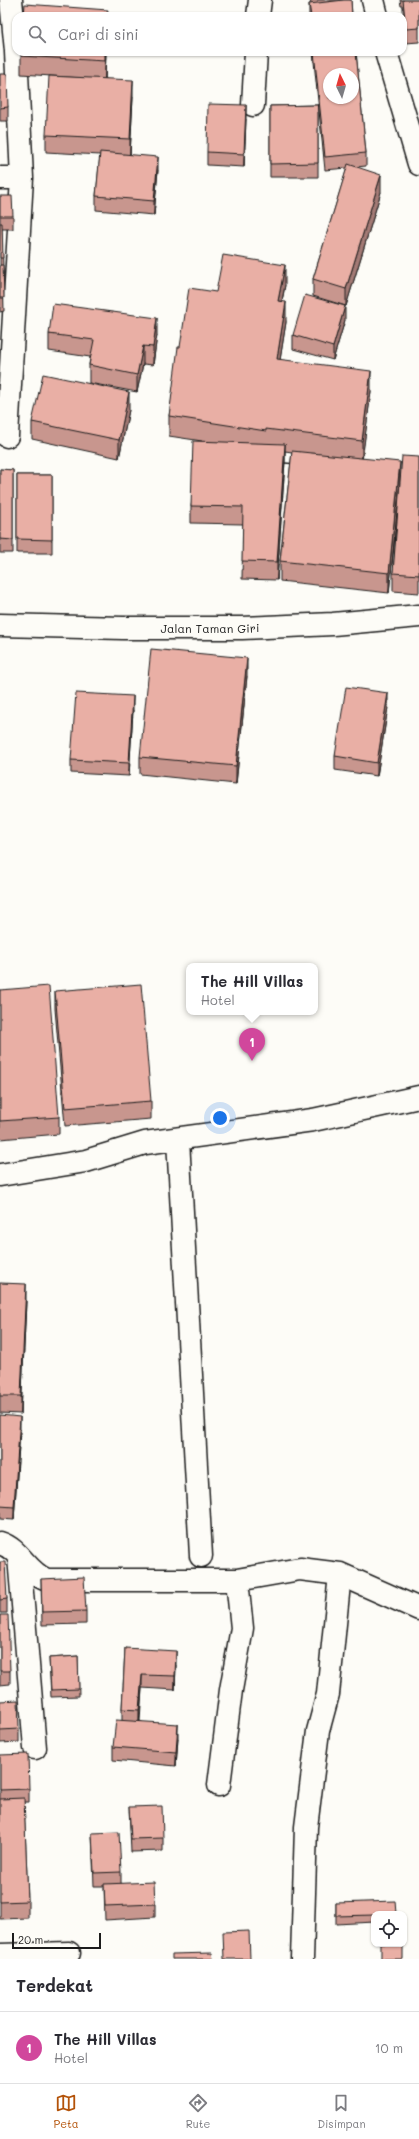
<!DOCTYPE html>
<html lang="id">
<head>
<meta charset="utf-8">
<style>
	body { margin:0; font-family:Mali,sans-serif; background:#f7f7f7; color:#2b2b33 }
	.controls { position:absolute; right:12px; bottom:12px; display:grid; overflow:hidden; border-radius:8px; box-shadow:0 1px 3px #0004 }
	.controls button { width:36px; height:36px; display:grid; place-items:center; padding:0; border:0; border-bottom:1px solid #e1e1e2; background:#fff; color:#2b2b33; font:20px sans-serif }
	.compass { position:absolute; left:323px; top:68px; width:36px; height:36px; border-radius:50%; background:#fff; box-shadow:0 1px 3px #0004; rotate:355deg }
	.scale { position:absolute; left:12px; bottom:10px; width:89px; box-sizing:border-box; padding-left:4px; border:2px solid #1c1c1c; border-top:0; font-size:11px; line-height:14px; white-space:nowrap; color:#1c1c1c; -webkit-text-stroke:3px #fdfcf7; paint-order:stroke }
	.you { position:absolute; left:220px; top:1118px; width:14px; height:14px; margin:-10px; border:3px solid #fff; border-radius:50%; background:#1a73e8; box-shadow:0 0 0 6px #1a73e833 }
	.badge { display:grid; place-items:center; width:26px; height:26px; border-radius:50%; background:#b45309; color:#fff; font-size:13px; font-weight:700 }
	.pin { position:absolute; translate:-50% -33px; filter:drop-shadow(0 1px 2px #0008) }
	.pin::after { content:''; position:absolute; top:21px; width:14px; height:12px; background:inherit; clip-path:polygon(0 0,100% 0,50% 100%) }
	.popup { position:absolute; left:186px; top:963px; width:132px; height:52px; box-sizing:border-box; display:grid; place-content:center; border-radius:8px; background:#fff; filter:drop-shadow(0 1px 3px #0005); font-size:13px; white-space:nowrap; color:#7c7c81 }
	.popup b { font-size:15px; color:#2b2b33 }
	.popup::after { content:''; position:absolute; left:50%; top:100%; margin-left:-8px; border:8px solid transparent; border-top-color:#fff }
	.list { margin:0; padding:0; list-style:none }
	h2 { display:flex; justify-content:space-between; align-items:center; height:52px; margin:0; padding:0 16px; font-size:17px }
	h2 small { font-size:13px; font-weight:400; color:#7c7c81 }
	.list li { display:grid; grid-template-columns:26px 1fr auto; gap:12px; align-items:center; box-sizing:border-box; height:72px; padding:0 16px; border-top:1px solid #e1e1e2 }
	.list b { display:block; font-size:15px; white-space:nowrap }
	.list p { margin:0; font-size:13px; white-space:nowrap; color:#7c7c81 }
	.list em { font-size:13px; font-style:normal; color:#7c7c81 }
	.icon { flex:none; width:22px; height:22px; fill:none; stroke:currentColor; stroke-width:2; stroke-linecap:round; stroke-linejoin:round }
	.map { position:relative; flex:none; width:419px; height:1959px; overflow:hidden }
	.search { position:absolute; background:#fff; box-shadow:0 1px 3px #0004; left:12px; right:12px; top:12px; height:44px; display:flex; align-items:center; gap:10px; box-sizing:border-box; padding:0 14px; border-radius:12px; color:#7c7c81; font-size:15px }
	.sheet { height:124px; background:#fff }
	nav { display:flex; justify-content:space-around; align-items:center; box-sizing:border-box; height:56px; border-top:1px solid #e1e1e2; background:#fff; font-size:11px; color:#7c7c81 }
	nav a { display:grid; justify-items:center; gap:2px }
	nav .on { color:#b45309 }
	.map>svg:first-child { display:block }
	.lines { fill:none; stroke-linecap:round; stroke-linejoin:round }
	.service-casing { stroke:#1c1c1c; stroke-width:15 }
	.minor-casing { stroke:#1c1c1c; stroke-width:25 }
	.tertiary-casing { stroke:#1c1c1c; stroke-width:25 }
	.service { stroke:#fdfcf7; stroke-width:12 }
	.minor { stroke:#fdfcf7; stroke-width:22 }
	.tertiary { stroke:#fdfcf7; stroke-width:22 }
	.wall { fill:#c8968e; stroke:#1c1c1c }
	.shaded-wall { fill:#a37a74; stroke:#1c1c1c }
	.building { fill:#e9afa5; stroke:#1c1c1c; fill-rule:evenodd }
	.labels { text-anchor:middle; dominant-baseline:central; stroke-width:3; stroke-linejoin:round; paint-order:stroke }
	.street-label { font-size:12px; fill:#1c1c1c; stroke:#fdfcf7 }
</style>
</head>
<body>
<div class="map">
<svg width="419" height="1959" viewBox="0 0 419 1959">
	<rect width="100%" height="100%" fill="#fdfcf7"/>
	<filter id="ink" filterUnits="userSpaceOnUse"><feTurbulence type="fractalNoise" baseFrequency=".025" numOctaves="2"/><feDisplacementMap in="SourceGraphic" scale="8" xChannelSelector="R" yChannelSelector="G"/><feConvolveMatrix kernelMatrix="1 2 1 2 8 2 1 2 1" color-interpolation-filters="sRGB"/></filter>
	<g filter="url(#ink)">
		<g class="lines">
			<defs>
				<path id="service" d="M270 455 307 458"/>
				<path id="minor" d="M11 0 16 51
					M373 0 377 16
					M258 16 260 0
					M386 52 419 164
					M253 105 256 52
					M0 178H22
					M7 436 22 178 16 52
					M178 1140 201 1556
					M0 1175 86 1161 145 1143 313 1120 419 1097
					M0 1543C20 1549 27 1573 47 1580H237L300 1569 340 1574 419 1609
					M19 1557 35 1748
					M219 1785 231 1690 242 1628 237 1580
					M0 1955 69 1953
					M302 1959 306 1827 318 1731 328 1694 340 1574"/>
				<g id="tertiary">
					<path id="s1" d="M0 625 123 628H242L333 624 419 616"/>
				</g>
			</defs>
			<!-- service casing -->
			<use href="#service" class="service-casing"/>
			<!-- minor casing -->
			<use href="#minor" class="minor-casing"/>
			<!-- tertiary casing -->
			<use href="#tertiary" class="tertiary-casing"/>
			<!-- service -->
			<use href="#service" class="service"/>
			<!-- minor -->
			<use href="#minor" class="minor"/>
			<!-- tertiary -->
			<use href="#tertiary" class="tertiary"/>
		</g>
		<!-- wall -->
		<path class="wall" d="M310 0H351L352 16H309V4H311Z
			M400 0H419V42L406 43 403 12V6H401Z
			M21 52H106L105 78 133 97 130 154 158 170 154 215 96 210V196L100 155 46 152V135L83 78 21 74Z
			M313 52H356L366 153V166L357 167 381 192 346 306 313 296V279L347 168 325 170Z
			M0 74 8 107V121H0Z
			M318 105V177H270V106Z
			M246 119 244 167 207 165V152Z
			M0 196 13 216V229H2L4 311 0 312Z
			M285 285 282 302 286 322 280 360 371 391 362 458 400 477 419 457V593L393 591V573L399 497 389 593 280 581V561L292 452 285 451V461L277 580 242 579 243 524 191 523V506L202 441 169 436V416L180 347 216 292Z
			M345 320 333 360 293 349V335Z
			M49 334 157 335 153 365 143 364 137 392 89 383V365L90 357 49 351Z
			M129 410 119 458 32 439V422Z
			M0 469 13 470V553H0Z
			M17 475H52V553H17Z
			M247 676 236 784 140 774V757Z
			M388 707 377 776 335 770V756Z
			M133 710 129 776 71 773V760Z
			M0 990 59 1117V1134L0 1139Z
			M55 991 151 1101V1119L65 1126 55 1009Z
			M0 1283 26 1301 21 1414 0 1413Z
			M0 1415 20 1430 14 1520 0 1519Z
			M0 1562 7 1599V1613H0Z
			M41 1579 86 1611V1624L42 1625Z
			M0 1615 10 1671V1684L0 1685Z
			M125 1648 176 1665 175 1690 142 1688 140 1721 178 1738 176 1766 113 1760V1747L122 1720V1709Z
			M78 1656 79 1696 51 1697 49 1658Z
			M0 1701 19 1729V1742L0 1743Z
			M0 1755 29 1789V1802H24L28 1901V1918L0 1919Z
			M129 1807 163 1838V1851L131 1852Z
			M92 1833 121 1872V1883L155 1904V1917L105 1920 104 1886H94Z
			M336 1903 374 1914V1922L336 1924Z"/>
		<!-- shaded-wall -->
		<path class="shaded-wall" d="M105 52H106L105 79Z
			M133 80V97L130 156V139Z
			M246 105V119L244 167V154Z
			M158 157V170L154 215V201Z
			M381 175V192L346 306V289Z
			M285 265V285L278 321V301Z
			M286 302V322L277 379V359Z
			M345 306V320L333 360V347Z
			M157 318V335L153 365V347Z
			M143 346V364L137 392V375Z
			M371 371V391L362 461V441Z
			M129 392V410L119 458V440Z
			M285 444V461L277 580V562Z
			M400 462V482L389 593V573Z
			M247 658V676L236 784V766Z
			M388 693V707L377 776V763Z
			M133 696V710L129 776V763Z
			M26 1284V1301L21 1414V1396Z
			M20 1417V1430L14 1520V1507Z
			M176 1651V1665L175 1690V1676Z
			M142 1675V1688L139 1724V1710Z
			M178 1724V1738L176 1766V1752Z"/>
		<!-- building -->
		<path class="building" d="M344 0H351L352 16H311L309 4Z
			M403 0H419V28L406 29Z
			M25 4 108 10 107 16H24Z
			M21 52H105V61L21 56Z
			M314 52H356L366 153 325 157ZM329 74H353V98H329Z
			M0 74H7L8 107 0 108Z
			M49 76 133 80 130 139 46 135Z
			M208 104 246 105 244 154 207 152Z
			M318 105V163L270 164V106Z
			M100 152 158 157 154 201 96 196Z
			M348 164 381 175 346 289 313 279Z
			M0 196H12L13 216H0Z
			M0 223H2L3 258H0Z
			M223 255 285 265 278 301 286 302 277 359 371 371 362 441 266 429V431L169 416 178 347H180L189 288 216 292Z
			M0 265H3L4 298H0Z
			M305 295 345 306 333 347 293 335Z
			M53 304 157 318 153 347 143 346 137 375 89 365 94 340 49 334Z
			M43 374 129 392 119 440 32 422Z
			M193 441 285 444 277 562 242 561 243 507 191 506Z
			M292 451 400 462 389 573 280 561Z
			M402 456 419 457V575L393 573Z
			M0 469 13 470V540L0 539Z
			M17 475H52V540L17 539Z
			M151 649 247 658 236 766 140 757Z
			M346 687 388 693 377 763 335 756Z
			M76 693 133 696 129 763 71 760Z
			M141 984 151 1101 65 1108 55 991Z
			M49 986 59 1117 0 1121V990Z
			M0 1283 26 1284 21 1396H0Z
			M0 1415 20 1417 14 1507 0 1506Z
			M0 1562H5L7 1599 0 1600Z
			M84 1577 86 1611 42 1612 41 1579Z
			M0 1615H8L10 1671H0Z
			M125 1648 176 1651 175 1676 142 1675 139 1710 122 1709Z
			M78 1656 79 1689 51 1690 49 1658Z
			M18 1700 19 1729 0 1730V1701Z
			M116 1720 178 1724 176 1752 113 1747Z
			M28 1754 29 1789 0 1790V1755Z
			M24 1798 28 1901 0 1902V1799Z
			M162 1806 163 1838 131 1839 129 1807Z
			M119 1832 121 1872 94 1873 92 1833Z
			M154 1882 155 1904 105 1906 104 1884Z
			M395 1901 396 1914H374V1915L336 1916V1903Z
			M249 1931 250 1959H224L223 1932Z
			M381 1944H403V1959H381Z
			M212 1953 213 1959H172V1954Z"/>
	</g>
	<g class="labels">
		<!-- street labels -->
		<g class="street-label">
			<text stroke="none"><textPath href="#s1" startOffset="210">Jalan Taman Giri</textPath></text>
		</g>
	</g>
</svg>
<div class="controls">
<button><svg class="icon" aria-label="locate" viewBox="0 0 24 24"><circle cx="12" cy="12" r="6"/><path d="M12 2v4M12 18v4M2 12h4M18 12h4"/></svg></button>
</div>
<svg class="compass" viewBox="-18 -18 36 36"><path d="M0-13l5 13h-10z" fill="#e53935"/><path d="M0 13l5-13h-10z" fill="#7c7c81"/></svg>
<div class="scale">20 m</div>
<div class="you"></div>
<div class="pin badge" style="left:252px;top:1061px;background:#d1479c">1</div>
<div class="popup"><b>The Hill Villas</b>Hotel</div>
<div class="search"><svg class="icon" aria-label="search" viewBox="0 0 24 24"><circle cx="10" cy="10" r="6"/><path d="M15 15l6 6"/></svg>Cari di sini</div>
</div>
<section class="sheet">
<h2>Terdekat<small></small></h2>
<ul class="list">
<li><span class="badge" style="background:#d1479c">1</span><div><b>The Hill Villas</b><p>Hotel</p></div><em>10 m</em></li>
</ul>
</section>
<nav>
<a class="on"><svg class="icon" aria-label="map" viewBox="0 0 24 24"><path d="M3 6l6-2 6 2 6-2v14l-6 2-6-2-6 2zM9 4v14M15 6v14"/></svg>Peta</a>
<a><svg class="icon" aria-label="directions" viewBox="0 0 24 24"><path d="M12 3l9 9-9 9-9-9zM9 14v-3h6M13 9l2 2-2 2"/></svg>Rute</a>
<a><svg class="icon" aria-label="saved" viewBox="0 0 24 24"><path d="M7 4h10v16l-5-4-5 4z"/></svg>Disimpan</a>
</nav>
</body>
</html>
